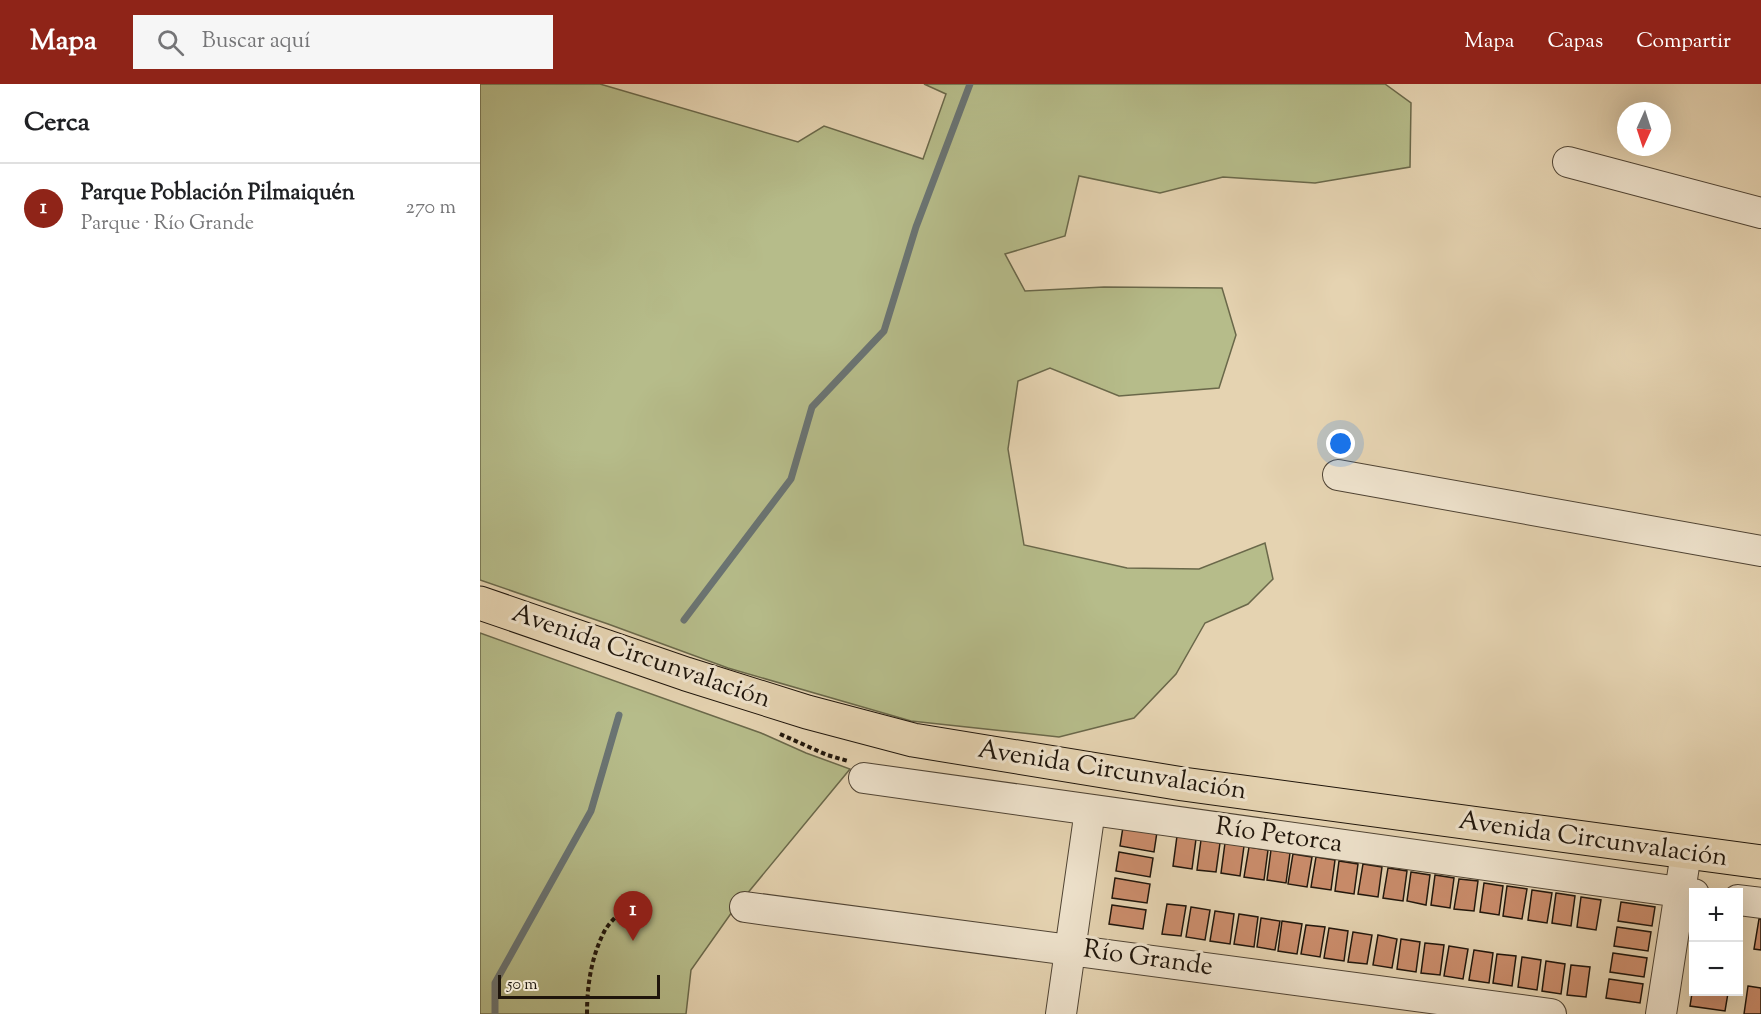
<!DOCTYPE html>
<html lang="es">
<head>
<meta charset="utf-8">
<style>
	body { margin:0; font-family:"Sorts Mill Goudy",serif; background:#f6f6f6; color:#202124 }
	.controls { position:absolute; right:18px; bottom:18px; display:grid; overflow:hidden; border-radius:0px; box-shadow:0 6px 24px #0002 }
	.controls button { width:54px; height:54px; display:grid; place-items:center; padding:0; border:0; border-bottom:2px solid #e0e0e0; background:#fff; color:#202124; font:30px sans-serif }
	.compass { position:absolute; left:1137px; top:18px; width:54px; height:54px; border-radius:50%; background:#fff; box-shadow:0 6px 24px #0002; rotate:183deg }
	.scale { position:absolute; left:18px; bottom:15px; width:162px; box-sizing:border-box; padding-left:6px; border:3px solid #1f150b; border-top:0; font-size:16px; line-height:21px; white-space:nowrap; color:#1f150b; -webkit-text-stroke:4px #eee2cc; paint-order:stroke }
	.you { position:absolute; left:861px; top:360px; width:21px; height:21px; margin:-15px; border:4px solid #fff; border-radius:50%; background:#1a73e8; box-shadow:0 0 0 9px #1a73e833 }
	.badge { display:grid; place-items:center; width:39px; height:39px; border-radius:50%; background:#8f2418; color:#fff; font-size:20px; font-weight:700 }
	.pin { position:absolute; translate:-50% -50px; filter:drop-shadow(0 2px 3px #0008) }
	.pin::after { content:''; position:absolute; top:32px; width:21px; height:18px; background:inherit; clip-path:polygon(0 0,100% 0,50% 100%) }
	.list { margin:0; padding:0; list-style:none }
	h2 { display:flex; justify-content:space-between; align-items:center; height:78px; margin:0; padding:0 24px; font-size:26px }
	h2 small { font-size:20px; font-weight:400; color:#757577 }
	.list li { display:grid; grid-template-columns:39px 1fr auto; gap:18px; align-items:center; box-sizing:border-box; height:90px; padding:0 24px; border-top:2px solid #e0e0e0 }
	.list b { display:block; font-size:22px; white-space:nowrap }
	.list p { margin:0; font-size:20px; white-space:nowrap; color:#757577 }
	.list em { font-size:20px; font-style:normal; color:#757577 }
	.icon { flex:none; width:33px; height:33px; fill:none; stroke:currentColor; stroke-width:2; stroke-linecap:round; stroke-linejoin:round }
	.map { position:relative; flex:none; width:1281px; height:930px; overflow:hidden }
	header { display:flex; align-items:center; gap:36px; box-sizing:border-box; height:84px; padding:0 30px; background:#8f2418; color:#fff }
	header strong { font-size:28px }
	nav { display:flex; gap:33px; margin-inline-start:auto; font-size:21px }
	.search { width:420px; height:54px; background:#f6f6f6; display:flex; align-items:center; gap:15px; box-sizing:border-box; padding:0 21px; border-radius:0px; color:#757577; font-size:22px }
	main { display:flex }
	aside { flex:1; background:#fff }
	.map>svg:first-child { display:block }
	.green { fill:#b6bc8a; stroke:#6a684a; stroke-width:1.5 }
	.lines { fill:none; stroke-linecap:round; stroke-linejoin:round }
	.stream { stroke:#6a7473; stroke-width:7 }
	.building { fill:#cb8d6c; stroke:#1f150b; stroke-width:1.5 }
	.minor-casing { stroke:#504434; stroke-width:32 }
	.major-casing { stroke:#1f150b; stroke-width:35 }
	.path { stroke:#1f150b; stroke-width:4; stroke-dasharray:4.5 3; stroke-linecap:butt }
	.minor { stroke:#eee2cc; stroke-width:30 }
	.major { stroke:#e5d3b1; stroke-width:33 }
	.labels { text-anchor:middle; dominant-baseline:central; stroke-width:6; stroke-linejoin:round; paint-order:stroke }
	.street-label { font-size:26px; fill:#1f150b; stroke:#eee2cc }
</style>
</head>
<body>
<header>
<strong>Mapa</strong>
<div class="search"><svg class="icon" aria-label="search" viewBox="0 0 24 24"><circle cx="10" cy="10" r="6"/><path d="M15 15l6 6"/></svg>Buscar aquí</div>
<nav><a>Mapa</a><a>Capas</a><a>Compartir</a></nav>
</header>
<main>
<aside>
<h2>Cerca<small></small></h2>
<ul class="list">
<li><span class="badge">1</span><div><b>Parque Población Pilmaiquén</b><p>Parque · Río Grande</p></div><em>270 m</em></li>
</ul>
</aside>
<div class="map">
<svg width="1281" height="930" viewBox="0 0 1281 930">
	<rect width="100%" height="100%" fill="#e5d3b1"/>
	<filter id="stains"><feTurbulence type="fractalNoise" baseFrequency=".00333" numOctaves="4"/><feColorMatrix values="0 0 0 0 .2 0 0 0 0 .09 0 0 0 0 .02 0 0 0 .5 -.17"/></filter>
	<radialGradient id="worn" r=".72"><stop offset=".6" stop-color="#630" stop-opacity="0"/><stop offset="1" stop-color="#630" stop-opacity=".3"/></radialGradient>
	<!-- green -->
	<path class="green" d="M0 0H120L318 58 344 42 443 75 466 10 444 0H905L931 19 930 83 835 99 743 93 680 109 599 92 585 152 525 170 545 207 624 203 742 204 756 251 739 304 639 312 570 284 538 297 528 365 544 461 647 484 719 485 785 459 793 495 768 520 725 539 696 590 654 634 579 653 431 637 248 584 128 540 0 496Z
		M0 549 281 649 326 669 370 685 252 828 211 886 206 930H0Z"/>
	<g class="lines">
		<!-- stream -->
		<path class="stream" d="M204 536 311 395 332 323 404 247 436 143 490 0
			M15 930V899L111 727 139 631"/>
	</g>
	<!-- building -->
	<path class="building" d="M643 743 677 748 674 768 640 762Z
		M697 752 716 755 712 785 693 782Z
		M721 756 740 759 736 788 717 786Z
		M745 759 764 762 760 792 741 789Z
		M769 763 788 766 784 796 764 793Z
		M791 766 810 769 806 799 787 796Z
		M639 768 673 774 670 793 636 787Z
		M813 770 832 773 827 803 808 800Z
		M836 773 855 776 851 806 831 803Z
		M859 777 878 780 874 810 855 807Z
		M883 780 902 783 898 813 878 810Z
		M908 784 927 787 923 817 903 814Z
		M931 788 950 791 946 821 927 817Z
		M955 791 974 794 970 824 951 821Z
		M635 794 670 800 667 819 632 814Z
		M979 795 998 797 994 827 974 825Z
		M1004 799 1023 802 1019 831 1000 828Z
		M1027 802 1047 805 1042 835 1023 832Z
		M1052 806 1072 809 1067 839 1048 836Z
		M1076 809 1095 812 1091 842 1072 839Z
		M1101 813 1121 816 1116 846 1097 843Z
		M1141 818 1175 823 1172 842 1138 837Z
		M687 820 706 822 701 852 682 850Z
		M632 821 666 826 663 845 629 840Z
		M711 823 730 826 725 856 706 853Z
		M735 827 754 830 750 860 730 857Z
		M759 830 778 833 774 863 754 860Z
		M781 834 800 837 795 866 777 863Z
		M1279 835H1281V866L1274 865Z
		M802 837 822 840 817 870 798 867Z
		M826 841 845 843 840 873 821 870Z
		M1137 843 1171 848 1168 867 1134 862Z
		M849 844 868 847 864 877 844 874Z
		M873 848 892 851 887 880 868 878Z
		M898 851 917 855 912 884 893 881Z
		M921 855 940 858 936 888 917 885Z
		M945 859 964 861 960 891 941 889Z
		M969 862 988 865 983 895 964 892Z
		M994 866 1013 869 1009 899 989 896Z
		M1133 869 1167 874 1164 893 1130 888Z
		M1017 870 1036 872 1032 902 1013 899Z
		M1042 873 1061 876 1057 906 1038 903Z
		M1066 877 1085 880 1081 910 1062 907Z
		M1091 881 1110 883 1106 913 1087 911Z
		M1129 895 1163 900 1160 919 1126 914Z
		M1268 902 1281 904V930H1264Z
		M1213 903 1214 908 1248 909 1245 927 1210 922Z"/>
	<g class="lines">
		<defs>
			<path id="minor" d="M1088 78 1281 129
				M858 391 1281 467
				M384 694 1214 810
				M1258 816 1281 819
				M265 823 1071 930
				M581 930 610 726
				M1181 930 1206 769"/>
			<path id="major" d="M0 519 206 590 327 628 433 656 703 700 1281 778"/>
		</defs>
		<!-- minor casing -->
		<use href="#minor" class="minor-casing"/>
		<!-- major casing -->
		<use href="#major" class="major-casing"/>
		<!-- path -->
		<path class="path" d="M300 650 347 671 368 677
			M107 930C107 902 111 874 124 848 128 840 136 833 142 826"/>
		<!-- minor -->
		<use href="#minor" class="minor"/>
		<!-- major -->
		<use href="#major" class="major"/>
	</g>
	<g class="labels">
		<!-- street labels -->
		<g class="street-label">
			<text transform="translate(161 573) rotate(19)">Avenida Circunvalación</text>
			<text transform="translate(632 687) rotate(9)">Avenida Circunvalación</text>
			<text transform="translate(799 752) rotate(8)">Río Petorca</text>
			<text transform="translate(1113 756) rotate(8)">Avenida Circunvalación</text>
			<text transform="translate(668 875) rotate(8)">Río Grande</text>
		</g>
	</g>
	<rect width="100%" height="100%" filter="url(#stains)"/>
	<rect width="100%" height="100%" fill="url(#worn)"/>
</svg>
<div class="controls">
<button>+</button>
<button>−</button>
</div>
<svg class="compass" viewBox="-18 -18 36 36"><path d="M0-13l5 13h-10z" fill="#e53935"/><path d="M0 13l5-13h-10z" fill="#757577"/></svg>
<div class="scale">50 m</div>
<div class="you"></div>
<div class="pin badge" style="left:153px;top:857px">1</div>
</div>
</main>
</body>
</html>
